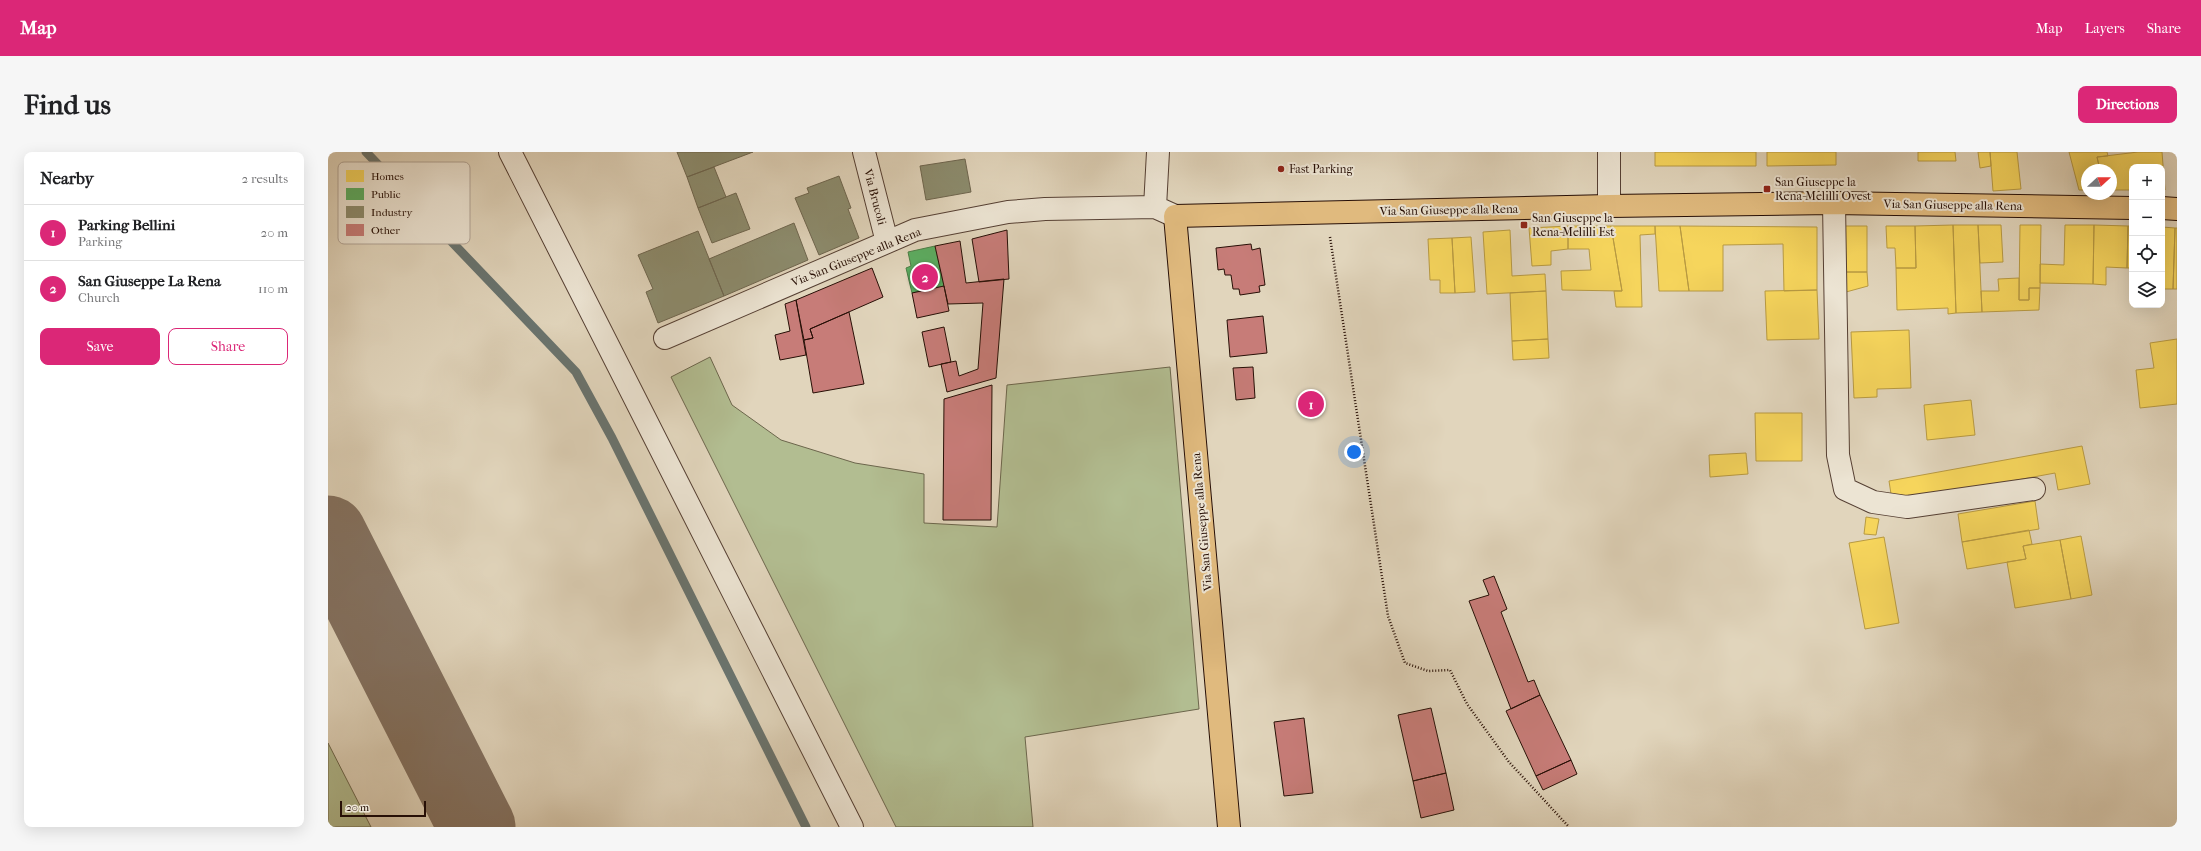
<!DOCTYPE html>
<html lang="en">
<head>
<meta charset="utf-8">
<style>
	body { margin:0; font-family:"IM FELL French Canon",serif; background:#f6f6f6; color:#202124 }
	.controls { position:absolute; right:12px; top:12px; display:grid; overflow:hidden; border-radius:8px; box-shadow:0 4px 16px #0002 }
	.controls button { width:36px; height:36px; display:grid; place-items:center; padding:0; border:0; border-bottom:1px solid #e0e0e0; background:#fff; color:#202124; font:20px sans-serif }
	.compass { position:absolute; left:1753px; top:12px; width:36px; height:36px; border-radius:50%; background:#fff; box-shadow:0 4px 16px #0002; rotate:69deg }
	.scale { position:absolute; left:12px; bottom:10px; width:86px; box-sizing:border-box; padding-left:4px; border:2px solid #270f06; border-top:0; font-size:11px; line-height:14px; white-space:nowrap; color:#270f06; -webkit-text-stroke:3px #ece4d3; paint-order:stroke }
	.you { position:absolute; left:1026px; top:300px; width:14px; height:14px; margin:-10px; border:3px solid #fff; border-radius:50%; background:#1a73e8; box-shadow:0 0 0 6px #1a73e833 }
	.badge { display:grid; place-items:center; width:26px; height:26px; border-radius:50%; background:#db2777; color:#fff; font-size:13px; font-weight:700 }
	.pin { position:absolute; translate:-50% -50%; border:2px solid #fff; box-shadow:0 1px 4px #0006 }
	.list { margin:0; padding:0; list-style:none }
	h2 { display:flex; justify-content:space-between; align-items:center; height:52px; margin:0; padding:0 16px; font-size:17px }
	h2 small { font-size:13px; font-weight:400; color:#757577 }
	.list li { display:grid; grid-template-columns:26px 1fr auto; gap:12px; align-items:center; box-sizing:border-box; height:56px; padding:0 16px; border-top:1px solid #e0e0e0 }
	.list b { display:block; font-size:15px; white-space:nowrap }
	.list p { margin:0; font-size:13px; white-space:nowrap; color:#757577 }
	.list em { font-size:13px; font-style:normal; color:#757577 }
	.actions { display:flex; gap:8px; padding:12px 16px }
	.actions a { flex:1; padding:9px 0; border:1px solid #db2777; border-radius:8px; text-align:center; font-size:14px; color:#db2777 }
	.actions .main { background:#db2777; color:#fff }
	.icon { flex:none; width:22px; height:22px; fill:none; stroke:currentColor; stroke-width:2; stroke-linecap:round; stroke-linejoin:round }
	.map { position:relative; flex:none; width:1849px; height:675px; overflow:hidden; border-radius:8px }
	header { display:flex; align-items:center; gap:24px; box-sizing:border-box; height:56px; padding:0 20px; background:#db2777; color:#fff }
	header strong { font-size:19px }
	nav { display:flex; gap:22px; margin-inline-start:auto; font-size:14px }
	.intro { display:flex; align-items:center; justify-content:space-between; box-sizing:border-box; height:96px; padding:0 24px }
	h1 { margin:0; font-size:28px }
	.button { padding:10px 18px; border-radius:8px; background:#db2777; color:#fff; font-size:14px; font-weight:700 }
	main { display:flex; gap:24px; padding:0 24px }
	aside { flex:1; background:#fff; border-radius:8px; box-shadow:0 4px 16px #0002 }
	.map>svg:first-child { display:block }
	.green { fill:#b2bd91; stroke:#6c664c }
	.homes { fill:#f6d55c; stroke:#b89a42 }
	.public { fill:#5aae61; stroke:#4b7e46 }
	.industry { fill:#8c8c6e; stroke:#6e664f }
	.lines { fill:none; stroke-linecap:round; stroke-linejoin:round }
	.stream { stroke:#69746f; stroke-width:9 }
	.taxiway { stroke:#847261; stroke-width:77 }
	.building { fill:#c77c78; stroke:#270f06 }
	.minor-casing { stroke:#564034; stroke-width:24 }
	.major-casing { stroke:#270f06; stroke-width:24 }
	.path { stroke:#270f06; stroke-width:2.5; stroke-dasharray:1 2; stroke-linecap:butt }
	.minor { stroke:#ece4d3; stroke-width:22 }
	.major { stroke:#e0ba7e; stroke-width:22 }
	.poi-dot { fill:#8f2418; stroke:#ece4d3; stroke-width:1.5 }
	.labels { text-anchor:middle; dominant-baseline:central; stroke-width:4; stroke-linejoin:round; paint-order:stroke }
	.poi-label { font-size:12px; fill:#270f06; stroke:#ece4d3; text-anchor:start }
	.street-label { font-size:12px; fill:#270f06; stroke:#ece4d3 }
	.key { fill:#ece4d3; stroke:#b1a496; stroke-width:1 }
	.key-label { font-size:11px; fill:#270f06 }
</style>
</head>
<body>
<header>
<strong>Map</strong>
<nav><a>Map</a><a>Layers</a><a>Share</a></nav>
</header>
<div class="intro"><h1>Find us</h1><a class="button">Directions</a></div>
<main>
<aside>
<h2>Nearby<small>2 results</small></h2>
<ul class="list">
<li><span class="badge">1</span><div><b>Parking Bellini</b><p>Parking</p></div><em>20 m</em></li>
<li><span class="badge">2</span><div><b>San Giuseppe La Rena</b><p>Church</p></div><em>110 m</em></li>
</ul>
<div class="actions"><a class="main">Save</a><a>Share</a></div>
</aside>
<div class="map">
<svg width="1849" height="675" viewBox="0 0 1849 675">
	<rect width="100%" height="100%" fill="#e1d5bc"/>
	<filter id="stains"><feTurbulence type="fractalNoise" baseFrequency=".005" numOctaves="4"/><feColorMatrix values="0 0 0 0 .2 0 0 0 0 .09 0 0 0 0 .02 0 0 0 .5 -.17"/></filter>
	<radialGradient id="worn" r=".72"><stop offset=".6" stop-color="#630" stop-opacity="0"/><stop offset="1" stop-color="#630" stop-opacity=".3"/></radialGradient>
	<!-- green -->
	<path class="green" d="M382 205 404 253 453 288 527 311 596 322V371L669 375 679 233 842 215 871 557 697 585 705 675H568L343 225Z
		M0 591 43 675H0Z"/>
	<!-- homes -->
	<path class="homes" d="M1327 0H1428V14H1327Z
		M1439 0H1508V13L1439 14Z
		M1590 0H1627L1628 9H1590Z
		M1650 0H1662L1663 14 1652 16Z
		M1662 0H1689L1693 37 1665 39Z
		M1741 0H1779L1780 4 1769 5 1772 18H1759V38H1751Z
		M1810 0H1834L1837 38H1834V15H1804V38H1783V18H1772L1769 5Z
		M1625 73H1650L1654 160 1628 161Z
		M1625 73 1628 161 1620 162V156L1569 158 1568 116H1588L1587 74Z
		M1650 73H1673L1675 110 1652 111Z
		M1692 73H1713L1712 136H1701V148H1691Z
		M1737 73H1766L1765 132 1712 131V112L1736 113Z
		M1766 73 1800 74 1799 116 1778 115V133L1765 132Z
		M1240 74V97L1223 99V113L1204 114 1201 76Z
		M1240 74H1283L1294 139 1234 138 1233 119 1263 118 1261 97H1240Z
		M1283 74H1327V82L1312 83 1314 155H1288L1286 139H1294Z
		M1327 74H1352L1361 139H1331Z
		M1352 74 1489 75V138L1456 139 1455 92 1395 93V139H1361Z
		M1517 74H1539V120H1518Z
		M1558 74H1587L1588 116H1568L1567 96H1559Z
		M1800 74H1804V116H1799Z
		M1834 75 1847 76 1845 137H1834Z
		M1847 76H1849V137H1845Z
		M1182 78 1184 124 1217 122 1218 139 1159 142 1155 80Z
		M1143 85 1147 140 1127 141 1124 86Z
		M1124 86 1127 141H1112V128H1102L1100 87Z
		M1518 120H1539L1540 134 1518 140Z
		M1691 126V148H1701V136H1712L1711 158 1654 160 1653 139H1671L1670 127Z
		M1489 138 1491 187 1439 188 1437 139Z
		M1218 139 1220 187 1184 189 1182 141Z
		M1581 178 1583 236 1549 237V245L1526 246 1523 180Z
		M1220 187 1221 206 1185 208 1184 189Z
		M1849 187V252L1812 256 1808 218 1826 216 1822 191Z
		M1643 248 1647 283 1599 288 1596 253Z
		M1427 261H1474V309H1428Z
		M1754 294 1762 332 1730 338 1727 321 1635 338 1580 344 1563 342 1561 329Z
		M1418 301 1420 322 1382 325 1381 303Z
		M1707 349 1711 377 1634 390 1630 362Z
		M1538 365 1551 367 1548 383 1536 382Z
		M1701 378 1704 392 1695 394 1698 407 1639 417 1634 390Z
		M1753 384 1764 443 1743 447 1732 388Z
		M1556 385 1571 471 1537 477 1521 391Z
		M1732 388 1743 447 1687 456 1679 410 1698 407 1695 394Z"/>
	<!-- public -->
	<path class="public" d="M607 94 616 134 584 141 578 116 583 114 580 100Z"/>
	<!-- industry -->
	<path class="industry" d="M349 0H425L359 25Z
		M637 7 643 40 598 48 592 14Z
		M386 15 398 45 370 56 359 25Z
		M511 24 523 56 520 57 531 86 491 103 467 46 481 41 479 36Z
		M408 41 422 77 384 91 370 56Z
		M466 71 480 108 396 144 381 107Z
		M370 79 396 144 330 171 318 140 325 137 310 103Z"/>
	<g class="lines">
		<!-- stream -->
		<path class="stream" d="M38 0 248 220 284 286 478 675"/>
		<!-- taxiway -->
		<path class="taxiway" d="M0 382 149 675"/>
	</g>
	<!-- building -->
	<path class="building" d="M679 78 681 127 651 130 644 87Z
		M632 89 638 131 676 127 668 226 619 240 613 212 628 209 631 224 650 217 655 151 620 152 607 94Z
		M923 92 924 98 932 96 937 133 931 134 932 140 912 143 911 137H905L903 123H897L896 117 890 118 888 96Z
		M544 116 555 145 482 177 485 186 476 188 468 148Z
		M616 134 621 159 589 166 584 141Z
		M468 148 478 203 452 208 447 183 462 179 457 152Z
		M521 160 536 232 485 241 476 188 485 186 482 177Z
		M935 164 939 201 902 205 899 168Z
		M616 175 623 210 601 215 594 180Z
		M925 215 927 246 908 248 905 216Z
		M664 233 663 368H615L616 247Z
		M1166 424 1179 457 1173 460 1200 530 1206 528 1212 543 1183 557 1141 449 1161 443 1155 428Z
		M1212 543 1243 608 1208 624 1178 559Z
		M1103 556 1118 621 1085 629 1070 563Z
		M976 566 985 641 956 644 946 570Z
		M1243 608 1249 622 1215 638 1208 624Z
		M1118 621 1126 658 1093 666 1085 629Z"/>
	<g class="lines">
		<defs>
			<path id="minor" d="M182 0 524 675
				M536 0 559 90
				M1506 51 1510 303 1517 337 1545 350 1579 355 1706 337
				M1281 54V0
				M827 55 830 0
				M337 186 587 78 680 60 717 57 827 55 847 64"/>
			<path id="major" d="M1834 56 1849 57
				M901 675 847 64 1281 54 1506 51 1804 56"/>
		</defs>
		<!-- minor casing -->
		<use href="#minor" class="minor-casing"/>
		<!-- major casing -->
		<use href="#major" class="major-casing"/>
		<!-- path -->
		<path class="path" d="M1002 85 1060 464 1077 511 1100 519 1122 518 1139 552 1181 610 1241 675"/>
		<!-- minor -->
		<use href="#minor" class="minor"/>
		<!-- major -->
		<use href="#major" class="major"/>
	</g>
	<!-- markers -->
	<g class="poi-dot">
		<circle cx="953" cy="17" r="4"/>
		<rect x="1435" y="33" width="8" height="8" rx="2"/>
		<rect x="1192" y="69" width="8" height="8" rx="2"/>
	</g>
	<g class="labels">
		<!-- poi labels -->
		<g class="poi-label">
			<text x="961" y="17">Fast Parking</text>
			<text x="1447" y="30">San Giuseppe la<tspan x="1447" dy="14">Rena-Melilli Ovest</tspan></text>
			<text x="1204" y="66">San Giuseppe la<tspan x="1204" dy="14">Rena-Melilli Est</tspan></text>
		</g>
		<!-- street labels -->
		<g class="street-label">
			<text transform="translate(547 45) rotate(75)">Via Brucoli</text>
			<text transform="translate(1625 53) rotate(1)">Via San Giuseppe alla Rena</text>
			<text transform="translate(1121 58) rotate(-1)">Via San Giuseppe alla Rena</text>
			<text transform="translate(528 105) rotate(-22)">Via San Giuseppe alla Rena</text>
			<text transform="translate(874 370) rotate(-95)">Via San Giuseppe alla Rena</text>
		</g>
	</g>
	<!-- legend -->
	<rect x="10" y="10" width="132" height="82" rx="6" class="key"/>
	<rect x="18" y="18" width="18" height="12" fill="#f6d55c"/>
	<rect x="18" y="36" width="18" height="12" fill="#5aae61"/>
	<rect x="18" y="54" width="18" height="12" fill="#8c8c6e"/>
	<rect x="18" y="72" width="18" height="12" fill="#c77c78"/>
	<g class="key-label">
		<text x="43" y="28">Homes</text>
		<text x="43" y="46">Public</text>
		<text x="43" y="64">Industry</text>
		<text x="43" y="82">Other</text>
	</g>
	<rect width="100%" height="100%" filter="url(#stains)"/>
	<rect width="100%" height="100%" fill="url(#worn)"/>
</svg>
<div class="controls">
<button>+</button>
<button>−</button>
<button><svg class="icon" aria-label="locate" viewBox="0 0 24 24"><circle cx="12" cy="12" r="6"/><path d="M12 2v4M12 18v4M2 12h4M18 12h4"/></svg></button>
<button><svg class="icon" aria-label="layers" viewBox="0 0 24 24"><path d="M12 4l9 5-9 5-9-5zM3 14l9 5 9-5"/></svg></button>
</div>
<svg class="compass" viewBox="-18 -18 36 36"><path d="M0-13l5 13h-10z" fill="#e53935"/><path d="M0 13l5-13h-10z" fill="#757577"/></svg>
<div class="scale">20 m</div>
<div class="you"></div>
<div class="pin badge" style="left:983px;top:252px">1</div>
<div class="pin badge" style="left:597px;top:125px">2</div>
</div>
</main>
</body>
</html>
